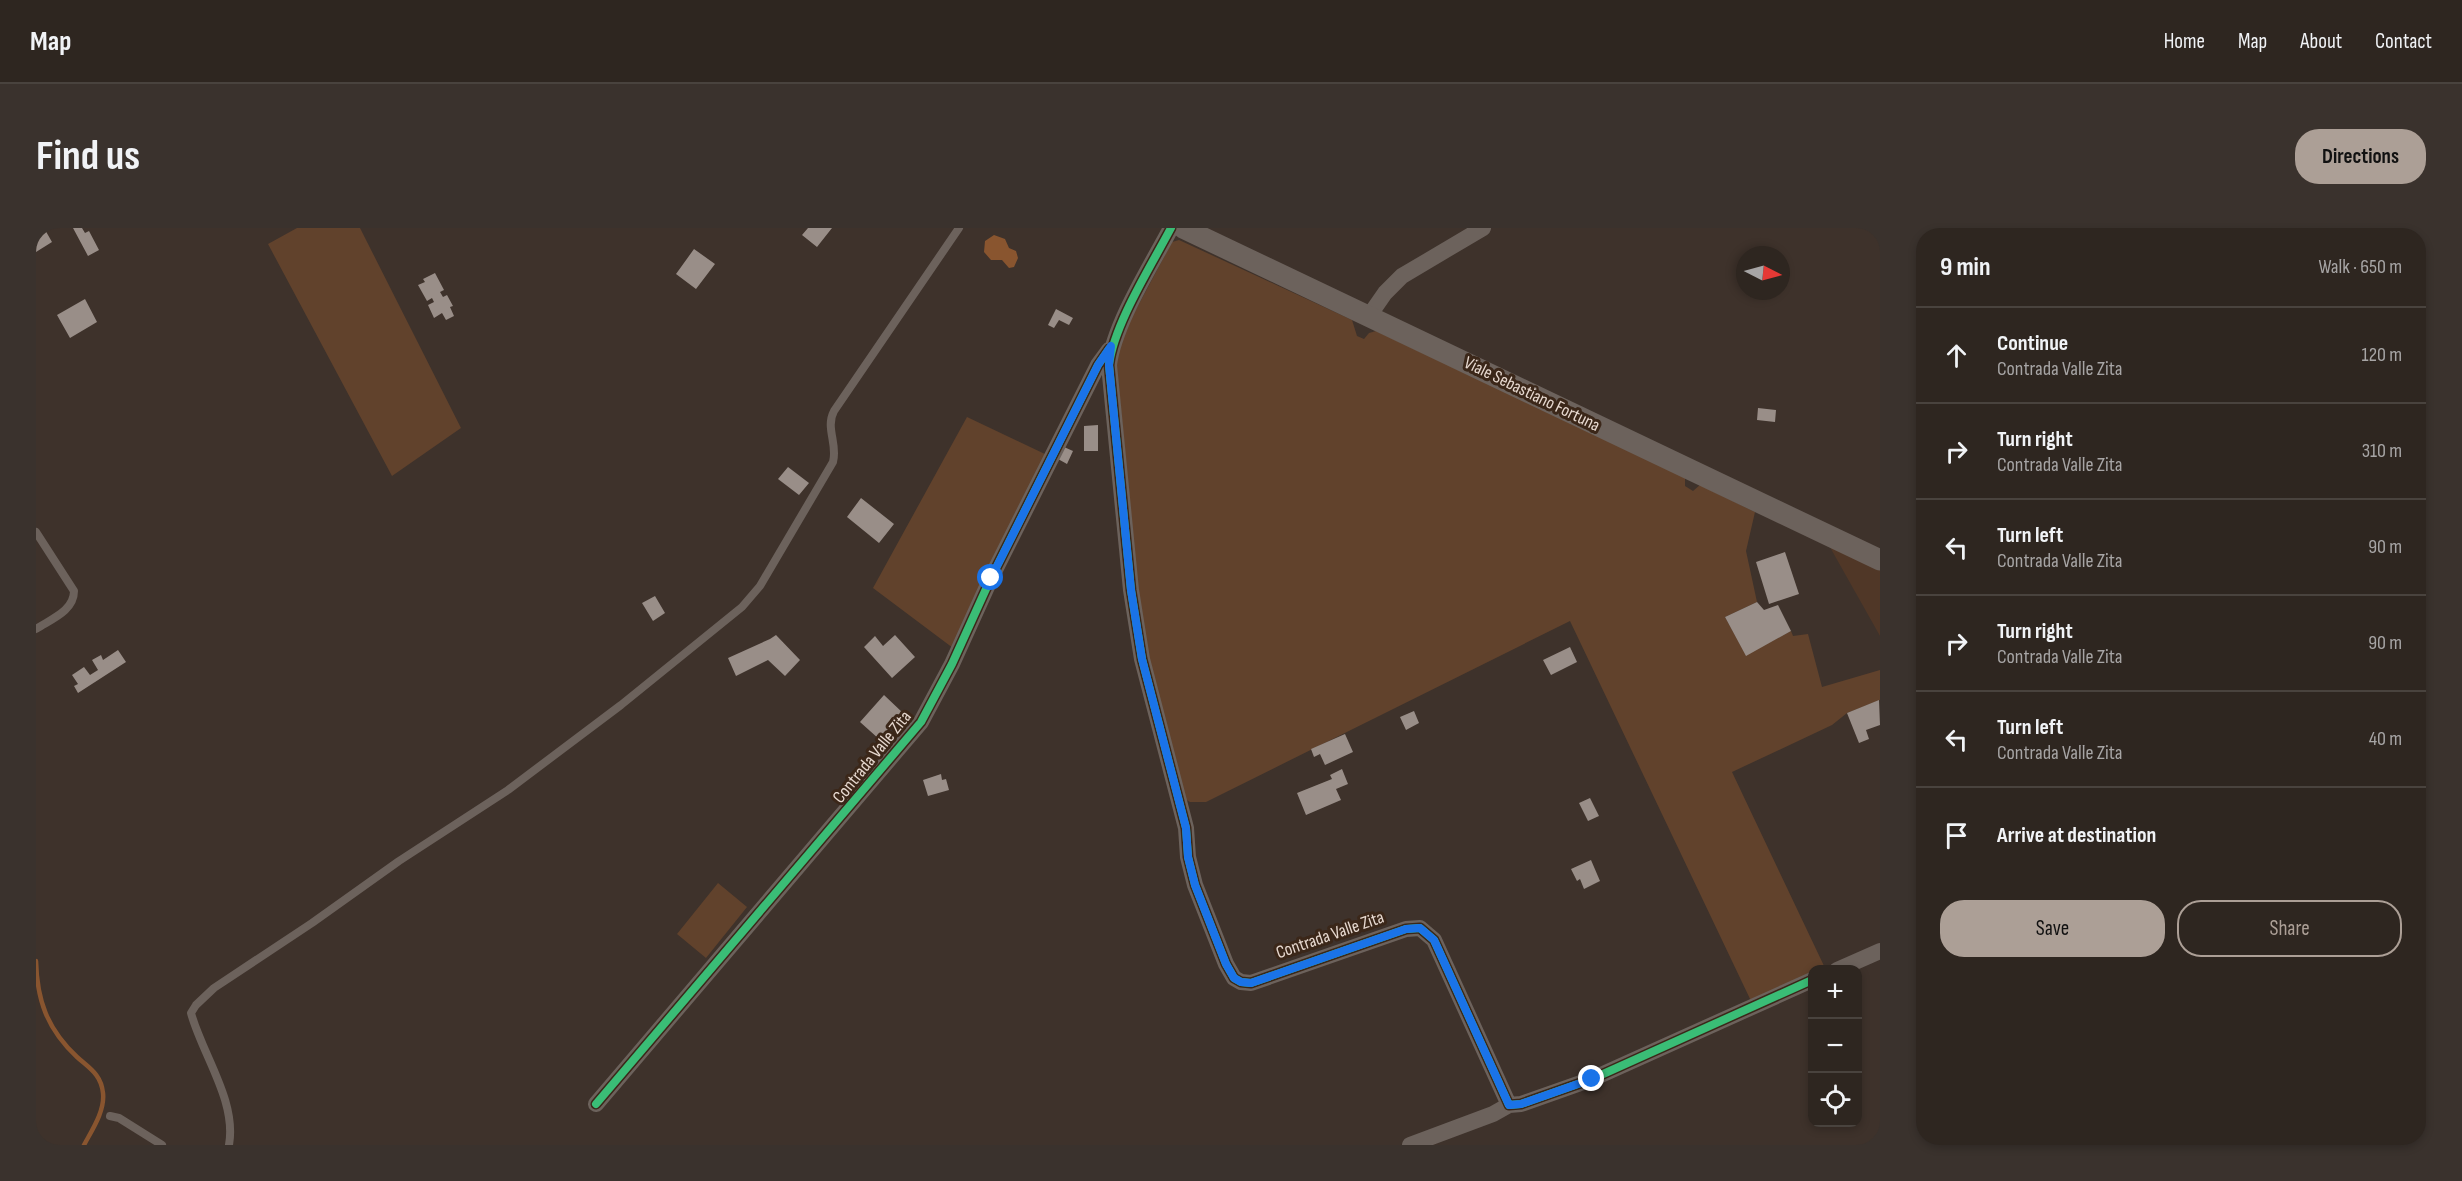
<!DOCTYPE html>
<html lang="en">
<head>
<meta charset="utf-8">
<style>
	body { margin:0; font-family:"Sofia Sans Condensed",sans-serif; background:#3a322d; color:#f1f3f6 }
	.controls { position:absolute; right:18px; bottom:18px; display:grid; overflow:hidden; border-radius:12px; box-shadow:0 3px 9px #0003 }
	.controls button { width:54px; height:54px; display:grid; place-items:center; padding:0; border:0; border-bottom:2px solid #49433e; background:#2e2620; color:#f1f3f6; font:30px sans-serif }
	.compass { position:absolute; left:1700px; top:18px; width:54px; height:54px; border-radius:50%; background:#2e2620; box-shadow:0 3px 9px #0003; rotate:96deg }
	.stop { position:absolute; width:18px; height:18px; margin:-14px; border:4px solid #1a73e8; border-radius:50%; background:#fff }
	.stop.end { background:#1a73e8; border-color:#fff; box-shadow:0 2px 6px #0008 }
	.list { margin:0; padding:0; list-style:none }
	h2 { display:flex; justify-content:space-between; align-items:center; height:78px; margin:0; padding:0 24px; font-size:26px }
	h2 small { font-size:20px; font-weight:400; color:#a7a5a5 }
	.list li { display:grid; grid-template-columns:39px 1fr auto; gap:18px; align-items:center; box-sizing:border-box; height:96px; padding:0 24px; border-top:2px solid #49433e }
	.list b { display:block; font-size:22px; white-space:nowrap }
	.list p { margin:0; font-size:20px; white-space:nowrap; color:#a7a5a5 }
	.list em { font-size:20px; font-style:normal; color:#a7a5a5 }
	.actions { display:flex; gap:12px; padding:18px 24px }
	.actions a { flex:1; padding:14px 0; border:2px solid #ac9f96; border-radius:24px; text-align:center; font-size:21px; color:#ac9f96 }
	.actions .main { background:#ac9f96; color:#111 }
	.icon { flex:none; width:33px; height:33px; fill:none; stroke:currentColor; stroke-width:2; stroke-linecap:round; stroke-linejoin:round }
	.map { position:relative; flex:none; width:1844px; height:917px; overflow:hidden; border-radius:24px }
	header { display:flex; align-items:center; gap:36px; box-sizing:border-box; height:84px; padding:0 30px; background:#2e2620; border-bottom:2px solid #49433e }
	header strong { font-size:28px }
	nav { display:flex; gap:33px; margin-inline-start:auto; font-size:21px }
	.intro { display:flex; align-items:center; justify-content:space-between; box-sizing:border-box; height:144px; padding:0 36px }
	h1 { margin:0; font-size:42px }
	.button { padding:15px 27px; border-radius:24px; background:#ac9f96; color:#111; font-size:21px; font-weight:700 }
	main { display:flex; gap:36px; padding:0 36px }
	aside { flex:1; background:#2e2620; border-radius:24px; box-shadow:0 3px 9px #0003 }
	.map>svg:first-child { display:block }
	.built { fill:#503727 }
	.green { fill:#61422c }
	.water { fill:#89552f }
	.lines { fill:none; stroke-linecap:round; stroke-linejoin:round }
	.stream { stroke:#89552f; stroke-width:4.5 }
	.building { fill:#998e88 }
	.service { stroke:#6c625c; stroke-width:8 }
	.minor { stroke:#6c625c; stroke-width:16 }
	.tertiary { stroke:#6c625c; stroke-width:21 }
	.cycleway-casing { stroke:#3b2719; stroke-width:11 }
	.cycleway { stroke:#3abd76; stroke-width:8 }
	.route { stroke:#1a73e8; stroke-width:8 }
	.labels { text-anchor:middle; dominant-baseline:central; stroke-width:6; stroke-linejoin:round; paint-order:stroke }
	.street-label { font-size:18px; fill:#e7d9d0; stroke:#3b2719 }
</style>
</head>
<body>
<header>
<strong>Map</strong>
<nav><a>Home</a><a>Map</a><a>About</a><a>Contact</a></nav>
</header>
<div class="intro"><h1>Find us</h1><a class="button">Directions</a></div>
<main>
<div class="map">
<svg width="1844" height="917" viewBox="0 0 1844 917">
	<rect width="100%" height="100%" fill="#3e322b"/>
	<!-- built -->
	<path class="built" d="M1794 318 1844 342V408L1795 321Z"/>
	<!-- green -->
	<path class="green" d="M261 0H324L425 200 356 248 232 16Z
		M1143 12 1316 92 1321 108 1328 111 1333 105 1340 103 1649 249V258L1657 263 1664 257 1719 284 1710 323 1721 374 1689 389 1710 427 1755 403 1757 408 1772 406 1786 459 1844 442V472L1811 485 1796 497 1696 544 1789 740 1776 742V746L1716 775 1534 393 1170 574H1154L1149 571 1109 432 1079 121 1136 14Z
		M931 189 1011 227 917 420 837 360Z
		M682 655 711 679 670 730 641 706Z"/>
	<!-- water -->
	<path class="water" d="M958 7 969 11 973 20 980 23 982 30 978 39 973 40 966 32H955L948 24 949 13Z"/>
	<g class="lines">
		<!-- stream -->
		<path class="stream" d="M0 733C1 772 11 801 41 829 53 840 65 846 67 865 69 883 56 902 48 917"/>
	</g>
	<!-- building -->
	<path class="building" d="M0 0H8L16 14 0 24Z
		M37 0H46L49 5 53 3 63 22 52 28Z
		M772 0H796L781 19 766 7Z
		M658 21 679 36 660 61 640 46Z
		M399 45 408 62 404 64 407 69 411 67 417 78 414 79 418 88 410 92 406 85 398 90 392 77 398 74 396 70 391 73 382 57 389 54 387 51Z
		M49 71 61 94 34 110 21 87Z
		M1020 81 1037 90 1033 97 1023 92 1018 100 1012 97Z
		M1722 180 1740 182 1739 194 1721 192Z
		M1062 197V223H1048V198Z
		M1028 219 1037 223 1031 236 1022 231Z
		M752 239 773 255 763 267 742 251Z
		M825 270 858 296 843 315 811 289Z
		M1749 324 1763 366 1733 376 1720 334Z
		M619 368 629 385 617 393 606 375Z
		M1721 374 1728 382 1742 377 1755 403 1710 428 1689 389Z
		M740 407 764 432 749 448 732 432 700 448 692 430 734 411Z
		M859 407 879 429 856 450 828 419 839 408 847 418Z
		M1534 419 1541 434 1515 447 1507 432Z
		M82 422 90 434 42 465 38 458 42 456 36 447 48 439 54 447 62 442 56 432 65 427 67 432Z
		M848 467 867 485 843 511 824 494Z
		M1843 472 1844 497 1830 502 1833 511 1823 515 1811 485Z
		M1378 483 1383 495 1370 502 1364 489Z
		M1309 506 1317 524 1289 537 1284 526 1278 529 1275 521Z
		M1306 541 1312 556 1300 561 1305 572 1270 587 1261 565 1296 551 1294 547Z
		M905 546 906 552 910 551 913 562 892 568 887 552Z
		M1554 570 1563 588 1552 593 1543 575Z
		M1555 632 1564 653 1548 661 1544 651 1541 653 1535 641Z"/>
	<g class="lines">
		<!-- service -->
		<path class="service" d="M0 304 38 363C38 383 15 391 0 401
			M74 888 83 890 126 917
			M193 917C201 873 166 826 155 785L160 777 178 760 276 695 363 633 472 562 585 477 706 379 724 358 797 234C802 216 789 200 798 183L923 0"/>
		<!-- minor -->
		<path class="minor" d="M1135 0C1115 38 1078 96 1073 137L1095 362 1106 431 1150 600 1152 629 1159 657 1190 736 1198 750 1205 754 1215 755 1370 701 1384 700 1398 712 1473 877 1485 876 1556 851 1776 752
			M1333 88 1349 65 1366 48 1447 0
			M1801 742 1844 723
			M560 876 885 494 916 436 955 350 1062 137 1073 122
			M1374 917 1457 886 1473 877"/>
		<!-- tertiary -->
		<path class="tertiary" d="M1147 0 1844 332"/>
		<defs>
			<path id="cycleway" d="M1135 0C1115 38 1078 96 1073 137L1095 362 1106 431 1150 600 1152 629 1159 657 1190 736 1198 750 1205 754 1215 755 1370 701 1384 700 1398 712 1473 877 1485 876 1556 851 1776 752
				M560 876 885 494 916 436 955 350 1062 137 1073 121"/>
		</defs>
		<!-- cycleway casing -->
		<use href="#cycleway" class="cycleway-casing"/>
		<!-- cycleway -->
		<use href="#cycleway" class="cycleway"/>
	</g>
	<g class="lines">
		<!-- route -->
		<path class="route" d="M955 350 1062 137 1075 118 1073 137 1095 362 1106 431 1150 600 1152 629 1159 657 1190 736 1198 750 1205 754 1215 755 1370 701 1384 700 1398 712 1473 877 1485 876 1556 851"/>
	</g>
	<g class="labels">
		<!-- street labels -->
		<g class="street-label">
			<text transform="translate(1496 166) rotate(26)">Viale Sebastiano Fortuna</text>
			<text transform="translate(836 529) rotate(-51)">Contrada Valle Zita</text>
			<text transform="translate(1294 707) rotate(-19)">Contrada Valle Zita</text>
		</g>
	</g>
</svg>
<div class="controls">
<button>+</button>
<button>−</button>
<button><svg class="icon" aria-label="locate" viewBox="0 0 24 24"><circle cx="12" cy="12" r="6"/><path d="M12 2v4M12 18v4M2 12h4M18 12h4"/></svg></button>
</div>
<svg class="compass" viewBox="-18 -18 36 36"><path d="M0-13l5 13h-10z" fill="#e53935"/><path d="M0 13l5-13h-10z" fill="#a7a5a5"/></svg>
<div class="stop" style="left:955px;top:350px"></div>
<div class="stop end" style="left:1556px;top:851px"></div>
</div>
<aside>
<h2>9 min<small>Walk · 650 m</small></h2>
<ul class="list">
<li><svg class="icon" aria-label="ahead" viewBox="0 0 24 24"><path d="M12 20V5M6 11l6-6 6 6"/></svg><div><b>Continue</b><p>Contrada Valle Zita</p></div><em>120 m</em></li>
<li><svg class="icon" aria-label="right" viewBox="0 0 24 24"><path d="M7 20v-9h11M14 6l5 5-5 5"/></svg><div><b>Turn right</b><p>Contrada Valle Zita</p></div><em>310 m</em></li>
<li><svg class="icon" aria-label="left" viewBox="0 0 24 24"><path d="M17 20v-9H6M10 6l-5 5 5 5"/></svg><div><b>Turn left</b><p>Contrada Valle Zita</p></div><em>90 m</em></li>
<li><svg class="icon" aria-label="right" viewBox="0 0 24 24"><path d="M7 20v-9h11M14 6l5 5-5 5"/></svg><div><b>Turn right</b><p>Contrada Valle Zita</p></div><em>90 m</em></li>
<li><svg class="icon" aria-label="left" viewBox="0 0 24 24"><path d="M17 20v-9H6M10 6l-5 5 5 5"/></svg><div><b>Turn left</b><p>Contrada Valle Zita</p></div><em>40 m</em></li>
<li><svg class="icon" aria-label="arrive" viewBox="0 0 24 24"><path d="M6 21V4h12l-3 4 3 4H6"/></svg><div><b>Arrive at destination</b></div></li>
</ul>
<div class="actions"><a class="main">Save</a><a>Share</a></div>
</aside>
</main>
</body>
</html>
